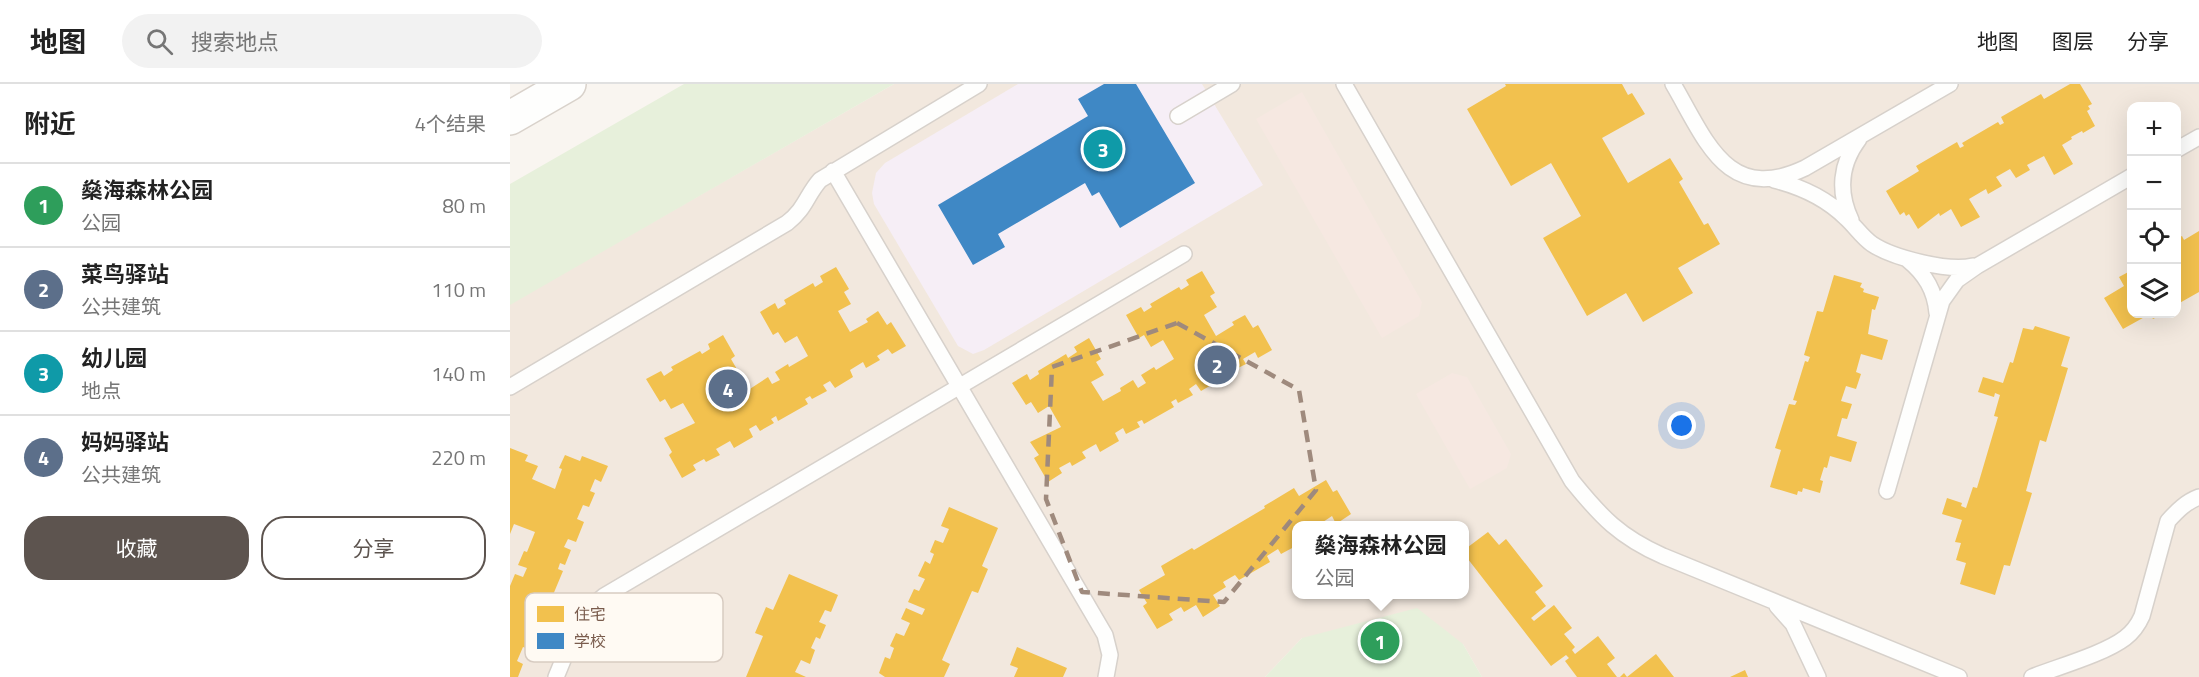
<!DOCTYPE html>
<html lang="zh">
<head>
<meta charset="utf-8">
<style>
	body { margin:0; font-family:"Titillium Web","Noto Sans SC",sans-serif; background:#f2f2f2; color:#222 }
	.controls { position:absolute; right:18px; top:18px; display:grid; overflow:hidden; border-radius:12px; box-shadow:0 6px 24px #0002 }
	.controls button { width:54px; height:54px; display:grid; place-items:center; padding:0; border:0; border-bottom:2px solid #e0e0e0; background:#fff; color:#222; font:30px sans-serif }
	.you { position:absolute; left:1172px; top:342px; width:21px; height:21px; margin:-15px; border:4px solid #fff; border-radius:50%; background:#1a73e8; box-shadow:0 0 0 9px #1a73e833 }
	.badge { display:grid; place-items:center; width:39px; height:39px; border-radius:50%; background:#5d544f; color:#fff; font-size:20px; font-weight:700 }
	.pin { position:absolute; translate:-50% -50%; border:3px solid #fff; box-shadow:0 2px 6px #0006 }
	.popup { position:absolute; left:782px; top:437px; width:177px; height:78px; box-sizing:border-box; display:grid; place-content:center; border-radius:12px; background:#fff; filter:drop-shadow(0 2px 4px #0005); font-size:20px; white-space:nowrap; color:#767676 }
	.popup b { font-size:22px; color:#222 }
	.popup::after { content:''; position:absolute; left:50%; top:100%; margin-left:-12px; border:12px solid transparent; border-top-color:#fff }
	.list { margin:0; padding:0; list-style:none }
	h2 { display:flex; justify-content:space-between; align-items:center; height:78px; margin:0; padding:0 24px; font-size:26px }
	h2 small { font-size:20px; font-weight:400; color:#767676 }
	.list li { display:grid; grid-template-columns:39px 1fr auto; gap:18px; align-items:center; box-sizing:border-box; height:84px; padding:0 24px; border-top:2px solid #e0e0e0 }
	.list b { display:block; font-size:22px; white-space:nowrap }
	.list p { margin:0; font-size:20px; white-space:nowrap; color:#767676 }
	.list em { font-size:20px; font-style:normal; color:#767676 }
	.actions { display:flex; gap:12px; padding:18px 24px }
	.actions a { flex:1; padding:14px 0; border:2px solid #5d544f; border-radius:24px; text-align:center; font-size:21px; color:#5d544f }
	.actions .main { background:#5d544f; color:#fff }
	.icon { flex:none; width:33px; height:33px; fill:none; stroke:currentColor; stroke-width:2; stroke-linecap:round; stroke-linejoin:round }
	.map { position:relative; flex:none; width:1689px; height:593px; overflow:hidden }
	header { display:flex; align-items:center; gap:36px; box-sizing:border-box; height:84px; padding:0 30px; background:#fff; border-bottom:2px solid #e0e0e0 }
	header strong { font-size:28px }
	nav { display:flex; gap:33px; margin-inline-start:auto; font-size:21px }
	.search { width:420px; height:54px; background:#f2f2f2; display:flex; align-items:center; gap:15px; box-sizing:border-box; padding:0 21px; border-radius:33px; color:#767676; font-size:22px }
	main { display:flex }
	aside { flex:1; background:#fff }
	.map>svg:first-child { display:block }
	.residential { fill:#f2e8de; fill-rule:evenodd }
	.commercial { fill:#f6e8e1 }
	.education { fill:#f6eef6 }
	.green { fill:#e7f0db }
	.homes { fill:#f2c14e }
	.schools { fill:#3f88c5 }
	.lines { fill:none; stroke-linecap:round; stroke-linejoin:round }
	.service-casing { stroke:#d7d1cb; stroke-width:18 }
	.secondary-casing { stroke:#d9d2cb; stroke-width:36 }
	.service { stroke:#fefefd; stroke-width:15 }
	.secondary { stroke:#fefefd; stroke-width:33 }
	.marked { fill:none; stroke:#9f8a7d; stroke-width:4.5; stroke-dasharray:12 8; stroke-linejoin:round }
	.key { fill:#fffaf3; stroke:#d7cbc1; stroke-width:1.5 }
	.key-label { font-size:16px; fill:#7a5c4d }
</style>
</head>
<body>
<header>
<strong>地图</strong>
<div class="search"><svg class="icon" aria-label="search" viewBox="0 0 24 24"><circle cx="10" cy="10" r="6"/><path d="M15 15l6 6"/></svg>搜索地点</div>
<nav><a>地图</a><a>图层</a><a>分享</a></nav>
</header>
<main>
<aside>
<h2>附近<small>4个结果</small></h2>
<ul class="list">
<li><span class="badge" style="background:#2e9e5b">1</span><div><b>燊海森林公园</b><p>公园</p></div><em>80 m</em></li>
<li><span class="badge" style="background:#5c6f8a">2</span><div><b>菜鸟驿站</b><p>公共建筑</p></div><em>110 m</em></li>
<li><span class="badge" style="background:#0f9aa8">3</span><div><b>幼儿园</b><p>地点</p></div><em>140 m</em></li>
<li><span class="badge" style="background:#5c6f8a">4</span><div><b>妈妈驿站</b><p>公共建筑</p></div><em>220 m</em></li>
</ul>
<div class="actions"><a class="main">收藏</a><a>分享</a></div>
</aside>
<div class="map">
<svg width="1689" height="593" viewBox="0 0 1689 593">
	<rect width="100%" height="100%" fill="#f9f5f0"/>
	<!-- residential -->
	<path class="residential" d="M384 0H1689V593H972L953 560 792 554 755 593H0V220ZM1622 22H1666V230H1622ZM786 442H954V510H786Z"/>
	<!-- commercial -->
	<path class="commercial" d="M792 8 912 218 909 232 872 254 746 35Z
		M942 289 957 293 1001 370 997 384 960 405 906 310Z"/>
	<!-- education -->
	<path class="education" d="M508 0H692L753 101 474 266 463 270 448 262 364 120 362 109 366 89 375 79Z"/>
	<!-- green -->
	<path class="green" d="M174 0H384L0 221V100Z
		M907 524 953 560 972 593H755L792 554Z"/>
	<!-- homes -->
	<path class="homes" d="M995 0H1112L1118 11 1122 9 1135 30 1092 54 1118 99 1160 74 1173 95 1169 98 1194 141 1198 139 1210 160 1168 184 1183 209 1133 238 1116 209 1077 232 1033 154 1071 132 1041 79 1001 102 957 25 996 2Z
		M1560 0H1570L1582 20 1578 22 1580 25 1577 27 1585 42 1573 49 1572 47 1561 53 1562 55 1552 61 1563 80 1544 91 1534 72 1517 81 1520 86 1506 94 1500 85 1486 93 1492 102 1478 110 1476 105 1459 115 1470 133 1451 143 1441 125 1430 132 1429 129 1408 145 1399 130 1396 132 1394 128 1390 131 1376 107 1409 87 1406 82 1447 58 1450 64 1454 62 1452 59 1488 38 1490 41 1494 39 1491 33 1531 10 1534 15Z
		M1689 147V208L1666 221V155L1672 152 1674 156Z
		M326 183 339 205 334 208 341 220 328 227 340 248 358 238 356 235 368 227 377 241 381 238 396 262 382 270 378 265 367 272 370 276 356 284 353 278 340 286 343 293 325 304 320 297 313 301 317 307 302 315 300 312 295 315 298 320 268 337 266 332 261 335 264 339 250 347 246 341 239 345 243 353 224 364 220 357 206 365 210 371 196 378 194 375 183 381 186 386 172 394 159 371 162 368 154 354 185 339 173 319 161 325 155 315 150 318 136 295 151 287 154 292 163 286 161 283 190 267 192 270 200 265 198 260 213 251 225 272 221 275 228 287 215 295 226 314 258 293 262 300 270 296 265 288 278 280 279 283 298 272 287 252 275 259 268 248 263 251 250 228 265 219 268 225 276 220 274 216 303 199 305 203 313 198 310 192Z
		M1622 186V230H1653L1643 235 1640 230 1613 245 1594 214 1614 202 1609 193Z
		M692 187 705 209 700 212 707 223 694 231 706 252 724 241 722 238 735 231 743 244 748 241 762 266 748 274 745 268 733 275 736 280 722 287 719 282 706 289 710 296 691 307 686 300 679 305 683 311 668 319 666 315 661 318 664 323 634 340 632 336 627 338 630 343 616 350 613 344 605 349 609 357 590 368 586 360 572 368 576 374 562 382 560 378 549 384 552 389 538 398 524 374 529 371 520 358 551 343 539 322 528 329 521 318 516 321 502 299 517 290 520 296 529 290 528 287 556 270 558 274 567 268 564 263 579 254 591 275 586 278 594 291 581 298 593 317 611 307 610 304 623 296 628 304 636 299 631 291 644 283 646 286 664 275 653 256 641 263 634 251 629 254 616 231 631 223 634 228 642 223 640 220 669 203 671 206 679 201 676 196Z
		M1324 191 1352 199 1350 203 1354 205 1353 208 1369 213 1365 226 1362 225 1358 250 1378 256 1372 276 1351 270 1346 288 1351 290 1346 305 1336 302 1331 317 1342 320 1337 335 1332 334 1327 352 1347 358 1341 378 1320 372 1317 384 1314 383 1310 396 1313 397 1310 409 1293 404 1292 408 1288 407 1287 411 1260 403 1271 366 1265 364 1279 320 1285 321 1287 317 1283 316 1295 277 1298 278 1300 273 1294 271 1307 227 1313 228Z
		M1525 242 1560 253 1551 282 1558 284 1536 358 1530 356 1516 407 1522 409 1500 482 1494 481 1485 511 1450 500 1456 479 1446 476 1451 459 1445 458 1452 436 1432 430 1437 414 1452 419 1451 422 1456 424 1463 403 1467 404 1488 333 1484 332 1490 311 1485 309 1484 313 1468 308 1473 293 1493 299 1500 278 1503 279 1513 244 1523 246Z
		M0 364 18 371 15 377 28 382 22 395 45 405 52 385 49 384 55 371 70 377 72 372 98 382 91 398 85 395 80 407 85 409 79 423 73 421 67 435 74 438 66 458 58 455 54 463 61 466 55 481 50 479 48 485 53 487 40 518 35 516 33 521 38 523 32 537 25 535 21 543 30 546 21 566 13 563 7 577 13 580 8 593H0V502L5 490 13 493 17 484 8 481 14 467 17 468 25 448 4 440 0 450Z
		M816 396 823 408 827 406 841 430 826 440 822 432 810 440 811 442H786V466L784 463 771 470 768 465 757 472 760 478 729 496 725 491 713 498 716 503 703 511 710 522 693 533 686 521 674 528 671 523 659 530 663 536 647 545 633 522 637 519 629 506 655 491 651 482 682 464 684 466 755 424 754 422 784 404 789 412Z
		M439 423 488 444 472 482 478 485 468 509 462 507 432 576 440 580 434 593H375L369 589 375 573 380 575 384 564 380 562 386 549 394 552 400 539 391 535 396 524 412 531 415 525 398 518 404 505 409 507 415 495 408 492 415 477 420 480 424 470 420 468 425 456 433 459 439 445 431 442Z
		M978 448 989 461 996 455 1033 502 1025 508 1036 522 1021 534 1024 537 1044 521 1062 544 1054 550 1065 563 1062 566 1065 570 1088 552 1105 574 1097 580 1107 593H1067L1055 577 1059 574 1056 571 1041 582 954 470V466Z
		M279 490 328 511 321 528 315 526 309 538 316 541 310 555 306 553 301 564 305 566 300 580 291 576 285 588 296 593H236L253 552 245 549 256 523 263 526Z
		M507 563 557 584 553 593H504L508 584 500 581Z
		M1146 570 1164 593H1110L1114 589 1117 593Z
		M1235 586 1238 593H1220Z"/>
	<!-- schools -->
	<path class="schools" d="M594 0H626L685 99 610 144 589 108 582 112 575 99 488 150 495 163 463 181 428 121 578 32 568 15Z"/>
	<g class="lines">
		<defs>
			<path id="service" d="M834 0 1062 397C1091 433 1110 453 1153 472L1449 593
				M1163 0C1196 56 1217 121 1295 84L1440 0
				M668 32 722 0
				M1666 66 1689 53
				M323 87 595 551 600 571 596 593
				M1264 96C1292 103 1316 114 1336 134 1345 142 1352 153 1362 160 1383 174 1439 188 1463 182
				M1341 136C1328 108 1330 80 1349 55
				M1398 176C1415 190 1425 206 1427 229
				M0 303 277 139C296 124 296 112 310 96L469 0
				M1377 407 1432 217 1447 196 1467 182 1622 92
				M1267 522 1283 540 1308 593
				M46 593C59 563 67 532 94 512L674 170
				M1522 593C1547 583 1594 570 1615 554 1623 548 1628 541 1632 532L1658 437C1668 426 1676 418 1689 413"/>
			<path id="secondary" d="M0 34 59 0"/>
		</defs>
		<!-- service casing -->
		<use href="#service" class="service-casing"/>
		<!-- secondary casing -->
		<use href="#secondary" class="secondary-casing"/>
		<!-- service -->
		<use href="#service" class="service"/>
		<!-- secondary -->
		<use href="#secondary" class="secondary"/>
	</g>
	<!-- marked area -->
	<path class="marked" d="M667 239 789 306 806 406 714 518 572 508 536 415 542 283Z"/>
	<!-- legend -->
	<rect x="15" y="509" width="198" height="69" rx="9" class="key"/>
	<rect x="27" y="522" width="27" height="16" fill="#f2c14e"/>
	<rect x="27" y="549" width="27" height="16" fill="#3f88c5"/>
	<g class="key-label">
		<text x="64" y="536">住宅</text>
		<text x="64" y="563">学校</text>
	</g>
</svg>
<div class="controls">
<button>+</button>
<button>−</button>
<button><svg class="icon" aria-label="locate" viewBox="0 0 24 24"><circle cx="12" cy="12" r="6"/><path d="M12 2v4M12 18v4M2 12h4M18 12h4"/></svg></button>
<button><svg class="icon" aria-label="layers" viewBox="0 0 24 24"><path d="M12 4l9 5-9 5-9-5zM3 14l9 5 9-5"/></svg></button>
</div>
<div class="you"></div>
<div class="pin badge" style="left:870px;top:557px;background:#2e9e5b">1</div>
<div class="popup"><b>燊海森林公园</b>公园</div>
<div class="pin badge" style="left:707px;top:281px;background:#5c6f8a">2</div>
<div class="pin badge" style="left:593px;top:65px;background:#0f9aa8">3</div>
<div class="pin badge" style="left:218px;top:305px;background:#5c6f8a">4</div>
</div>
</main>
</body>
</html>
